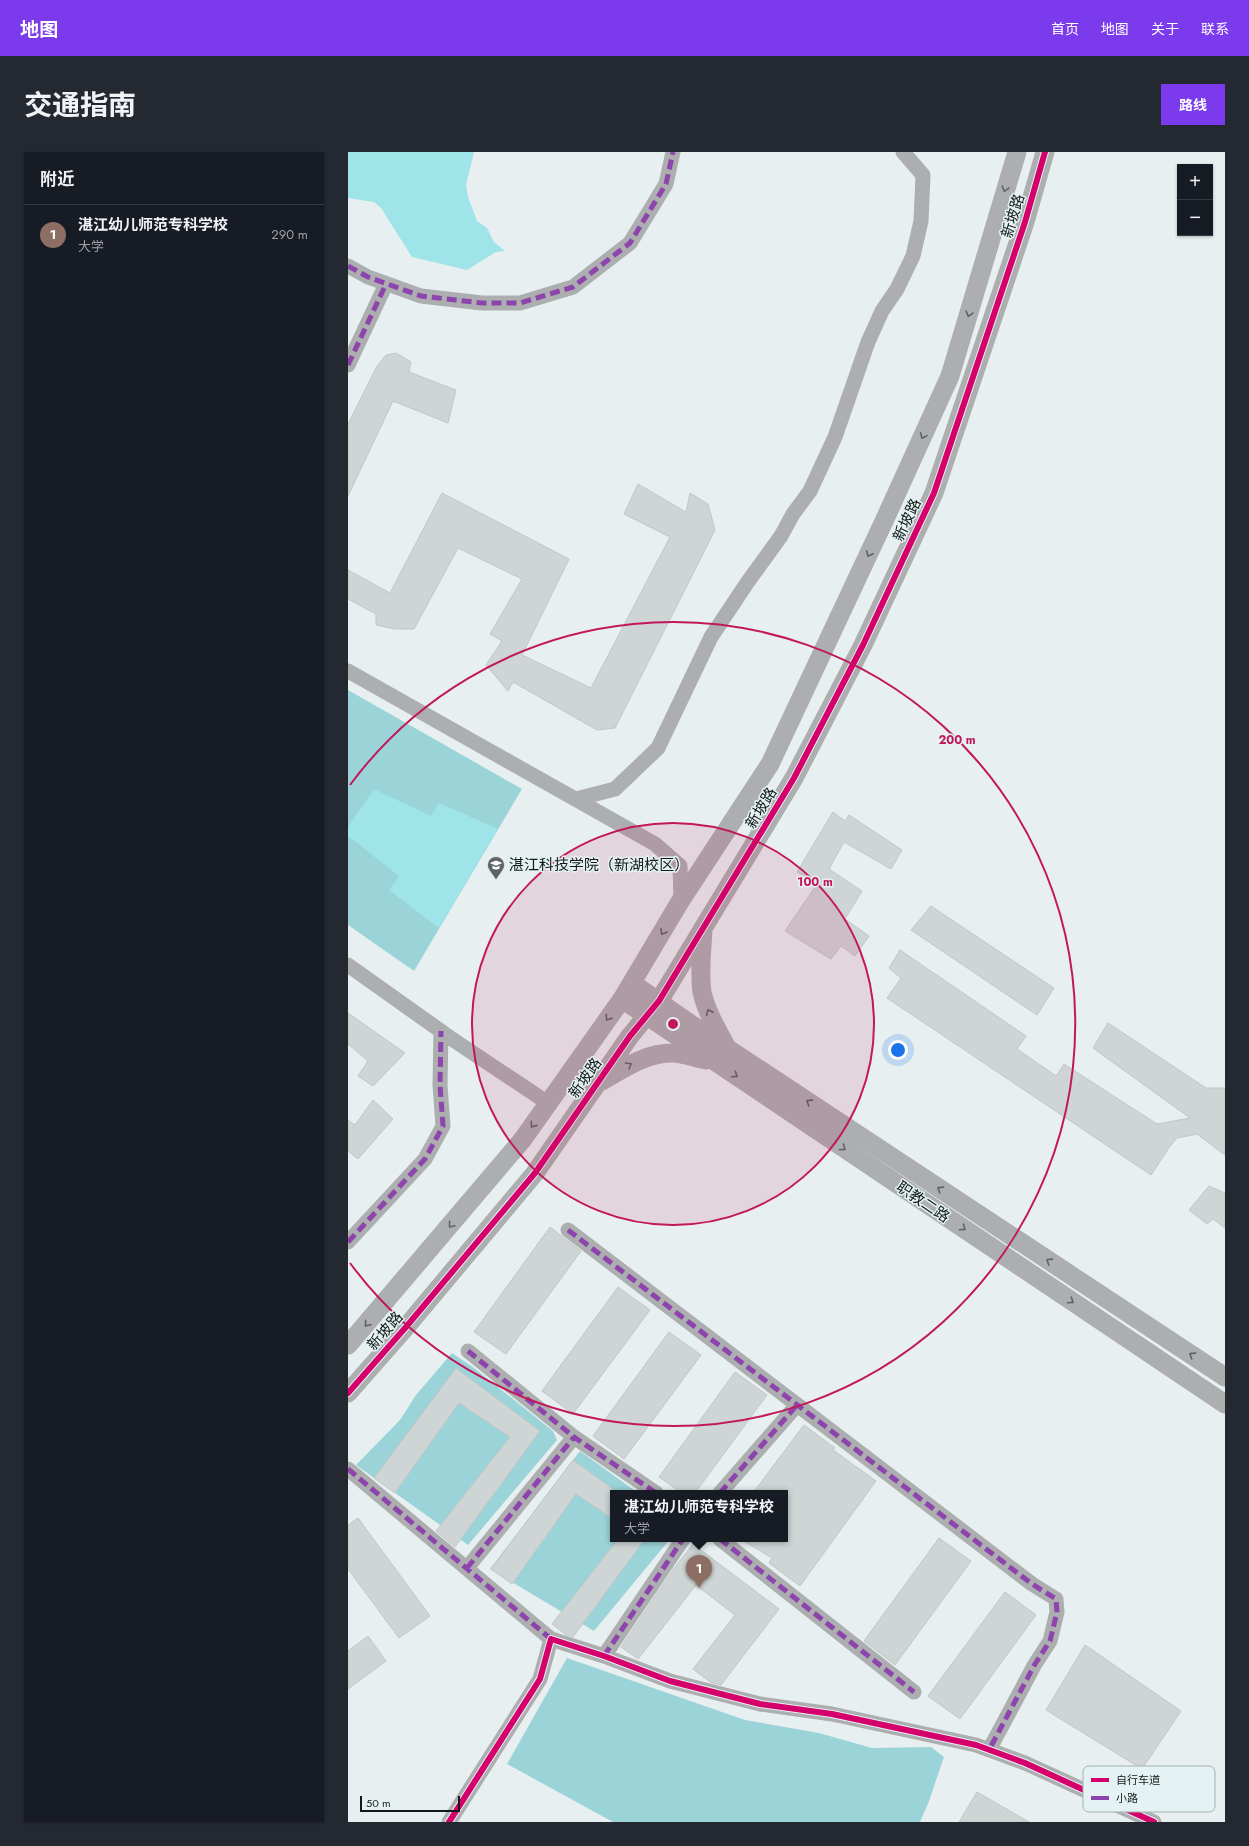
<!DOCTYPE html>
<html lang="zh">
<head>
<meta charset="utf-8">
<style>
	body { margin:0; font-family:Jost,"Noto Sans SC",sans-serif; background:#242831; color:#f1f3f6 }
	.controls { position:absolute; right:12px; top:12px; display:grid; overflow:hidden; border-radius:0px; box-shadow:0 1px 3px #0004 }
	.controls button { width:36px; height:36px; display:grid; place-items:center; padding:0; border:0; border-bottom:1px solid #363941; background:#171b24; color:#f1f3f6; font:20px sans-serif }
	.scale { position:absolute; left:12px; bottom:10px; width:100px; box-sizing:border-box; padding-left:4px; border:2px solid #131819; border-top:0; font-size:11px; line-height:14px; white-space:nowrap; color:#131819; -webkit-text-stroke:3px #e4f2f3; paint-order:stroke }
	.you { position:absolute; left:550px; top:898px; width:14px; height:14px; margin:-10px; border:3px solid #fff; border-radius:50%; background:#1a73e8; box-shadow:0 0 0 6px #1a73e833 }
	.badge { display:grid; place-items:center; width:26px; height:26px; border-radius:50%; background:#7c3aed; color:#fff; font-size:13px; font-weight:700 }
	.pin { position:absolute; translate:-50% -33px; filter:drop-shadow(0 1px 2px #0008) }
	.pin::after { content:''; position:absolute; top:21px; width:14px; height:12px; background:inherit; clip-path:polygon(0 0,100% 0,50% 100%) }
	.popup { position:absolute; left:262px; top:1338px; width:178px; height:52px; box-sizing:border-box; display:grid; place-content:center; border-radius:0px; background:#171b24; filter:drop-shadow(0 1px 3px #0005); font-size:13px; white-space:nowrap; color:#9ea1a6 }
	.popup b { font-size:15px; color:#f1f3f6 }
	.popup::after { content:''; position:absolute; left:50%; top:100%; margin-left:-8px; border:8px solid transparent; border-top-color:#171b24 }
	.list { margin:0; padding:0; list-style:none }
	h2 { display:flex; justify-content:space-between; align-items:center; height:52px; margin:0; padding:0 16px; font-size:17px }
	h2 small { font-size:13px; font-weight:400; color:#9ea1a6 }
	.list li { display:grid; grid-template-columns:26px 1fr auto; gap:12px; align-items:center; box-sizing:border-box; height:60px; padding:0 16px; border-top:1px solid #363941 }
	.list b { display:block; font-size:15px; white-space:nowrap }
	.list p { margin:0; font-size:13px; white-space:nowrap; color:#9ea1a6 }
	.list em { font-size:13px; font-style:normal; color:#9ea1a6 }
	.map { position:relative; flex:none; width:877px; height:1670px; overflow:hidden; border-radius:0px }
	header { display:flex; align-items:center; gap:24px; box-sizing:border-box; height:56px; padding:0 20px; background:#7c3aed; color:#fff }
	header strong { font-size:19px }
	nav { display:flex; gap:22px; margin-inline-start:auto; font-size:14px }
	.intro { display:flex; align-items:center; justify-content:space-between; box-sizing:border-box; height:96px; padding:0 24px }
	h1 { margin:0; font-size:28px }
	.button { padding:10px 18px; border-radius:0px; background:#7c3aed; color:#fff; font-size:14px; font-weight:700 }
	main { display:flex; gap:24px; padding:0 24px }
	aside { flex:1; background:#171b24; border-radius:0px; box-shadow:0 1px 3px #0004 }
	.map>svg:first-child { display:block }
	.forest { fill:#9bd4d8 }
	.water { fill:#9ee4e9 }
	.building { fill:#cfd5d5; stroke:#c1c6c7 }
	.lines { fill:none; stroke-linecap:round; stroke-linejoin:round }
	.minor { stroke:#acaeaf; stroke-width:15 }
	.tertiary { stroke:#acaeaf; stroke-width:19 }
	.quiet { stroke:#8e44ad; stroke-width:5; stroke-dasharray:10 5; stroke-linecap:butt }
	.cycleway-casing { stroke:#e4f2f3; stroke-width:8 }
	.cycleway { stroke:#d6006c; stroke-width:6 }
	.oneway { stroke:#606364 }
	.ring { fill:none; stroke:#c2185b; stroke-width:2 }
	.labels { text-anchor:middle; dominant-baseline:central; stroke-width:3; stroke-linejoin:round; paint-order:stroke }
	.street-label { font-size:15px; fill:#131819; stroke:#e4f2f3 }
	.poi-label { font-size:15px; fill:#131819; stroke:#e4f2f3; text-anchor:start }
	.key { fill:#e4f2f3; stroke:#a5b1b2; stroke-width:1 }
	.key-label { font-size:11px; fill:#131819 }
	.centre { fill:#c2185b; stroke:#e4f2f3; stroke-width:2 }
	.ring-label { font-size:12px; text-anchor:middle; font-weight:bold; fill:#c2185b; stroke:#e4f2f3; stroke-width:3; stroke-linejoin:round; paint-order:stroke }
</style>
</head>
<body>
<header>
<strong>地图</strong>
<nav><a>首页</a><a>地图</a><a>关于</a><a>联系</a></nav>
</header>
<div class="intro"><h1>交通指南</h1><a class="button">路线</a></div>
<main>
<aside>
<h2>附近<small></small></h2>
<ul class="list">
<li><span class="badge" style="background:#8d6e63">1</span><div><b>湛江幼儿师范专科学校</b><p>大学</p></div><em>290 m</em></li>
</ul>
</aside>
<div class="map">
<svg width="877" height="1670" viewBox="0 0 877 1670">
	<rect width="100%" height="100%" fill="#e8eff0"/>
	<!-- forest -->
	<path class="forest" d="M0 538 174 637 66 819 0 773Z
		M104 1201 126 1216 205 1279 209 1288 120 1393 8 1313 52 1268 68 1243Z
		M232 1299 290 1341H265V1387H322L246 1479 142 1417Z
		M219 1506 397 1568 471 1581 524 1596 583 1595 596 1605 581 1649 572 1670H265L159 1612Z"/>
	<!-- water -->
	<path class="water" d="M0 0H126L118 33 120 45 129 69 139 76 146 90 157 99 148 100 119 118 64 105 33 56 26 50 0 46Z
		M26 637 83 664 91 651 150 677 91 776 41 738 51 724 0 684V675Z"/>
	<!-- building -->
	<path class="building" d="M48 201 63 210 61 220 108 238 100 271 45 249 0 344V272L29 214 38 203Z
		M290 332 338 360 342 341 360 352 367 378 267 576 249 578 165 530 160 539 138 513 154 489 142 482 174 427 110 396 66 477H47L28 473V462L0 447V418L42 441 94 341 221 407 174 503 243 536 322 385 276 362Z
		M485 660 497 669 501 663 554 698 543 717 496 690 481 717 514 739 497 767 521 784 507 804 493 794 483 807 437 779 469 732 449 720Z
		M583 754 706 836 689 863 563 778Z
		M552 798 678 884 669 897 708 924 716 912 809 972 842 966 745 896 760 871 858 936H877V1003L849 982 829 986 822 994 803 1023 539 846 553 826 541 816Z
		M0 861 57 901 25 934 10 924 20 909 0 892Z
		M25 948 45 967 10 1007 0 999V968L7 973Z
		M861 1034 877 1041V1076L865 1067 859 1072 841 1058Z
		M202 1075 233 1099 158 1202 126 1180Z
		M270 1135 302 1158 225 1262 194 1239Z
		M321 1180 353 1203 276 1307 245 1284Z
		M108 1216 192 1279 107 1395 88 1379 162 1285 111 1251 47 1341 26 1326Z
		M387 1220 419 1243 347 1341H334L311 1325Z
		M456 1273 487 1296 485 1298 528 1329 452 1434 421 1411 424 1406 392 1387H437V1341H405Z
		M225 1308 265 1337V1367L228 1342 164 1432 143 1417Z
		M10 1366 82 1464 51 1486 0 1417V1373Z
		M591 1386 623 1409 547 1513 516 1489Z
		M270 1387H297L225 1485 217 1482 204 1472Z
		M345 1392 431 1457 373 1533 362 1530 345 1517 387 1463 348 1433 290 1507 273 1495 324 1419Z
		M657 1440 688 1463 612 1567 580 1544Z
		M20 1484 38 1509 0 1537V1499Z
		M737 1493 833 1559 794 1617 698 1558Z
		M629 1640 681 1670H611Z"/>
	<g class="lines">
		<!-- minor -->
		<path class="minor" d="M0 114 20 125 73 144 134 151H172L225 135 282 91 318 32 325 0
			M0 213 38 132
			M0 519 307 692 332 714 333 748
			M228 647 267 637 310 596 363 485 399 431 433 384 445 362 462 339 487 285 520 190 534 159 549 137 565 104 573 69 575 23 555 0
			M0 813 104 887 200 951
			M220 1078 684 1432 708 1447 709 1460 702 1489 687 1512 641 1598
			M0 1090 77 1007 95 974 92 933 93 879
			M120 1199 226 1285 308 1341
			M0 1317 203 1487
			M372 1341 449 1253
			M372 1387 566 1540
			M119 1416 226 1285
			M256 1504 335 1387
			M101 1670 192 1527 203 1487 256 1504 322 1529 412 1552 484 1562 628 1593 677 1611 806 1670"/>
		<!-- tertiary -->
		<path class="tertiary" d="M355 778C354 798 351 820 354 840 358 859 369 877 378 894
			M284 831 344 873 877 1225
			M274 847 877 1252
			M254 929C277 916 297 901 325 901 335 901 347 906 358 908
			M0 1193 175 987 274 847 333 748 422 612 537 367 602 224 669 0
			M0 1241 58 1175 187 1021 282 884 311 849 446 626 515 493 586 341 677 70 697 0"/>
		<!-- quiet -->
		<path class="quiet" d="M0 114 20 125 73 144 134 151H172L225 135 282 91 318 32 325 0
			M0 213 38 132
			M220 1078 684 1432 708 1447 709 1460 702 1489 687 1512 641 1598
			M0 1090 77 1007 95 974 92 933 93 879
			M120 1199 226 1285 308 1341
			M0 1317 203 1487
			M372 1341 449 1253
			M372 1387 566 1540
			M119 1416 226 1285
			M256 1504 335 1387"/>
		<defs>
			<path id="cycleway" d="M0 1241 58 1175 187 1021 282 884 311 849 446 626 515 493 586 341 677 70 697 0
				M101 1670 192 1527 203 1487 256 1504 322 1529 412 1552 484 1562 628 1593 677 1611 806 1670"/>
		</defs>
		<!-- cycleway casing -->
		<use href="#cycleway" class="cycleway-casing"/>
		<!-- cycleway -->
		<use href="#cycleway" class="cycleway"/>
	</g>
	<!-- one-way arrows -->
	<defs><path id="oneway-chevron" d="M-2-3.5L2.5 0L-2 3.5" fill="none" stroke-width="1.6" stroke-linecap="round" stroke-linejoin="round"/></defs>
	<g class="oneway">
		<use href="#oneway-chevron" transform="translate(657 37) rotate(106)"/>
		<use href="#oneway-chevron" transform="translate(621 162) rotate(106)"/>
		<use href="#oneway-chevron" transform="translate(575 284) rotate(114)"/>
		<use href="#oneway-chevron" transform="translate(521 402) rotate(115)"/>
		<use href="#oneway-chevron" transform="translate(315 780) rotate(119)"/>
		<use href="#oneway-chevron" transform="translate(361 860) rotate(-115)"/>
		<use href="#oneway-chevron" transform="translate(260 866) rotate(125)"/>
		<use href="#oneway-chevron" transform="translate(281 913) rotate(-31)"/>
		<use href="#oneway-chevron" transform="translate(387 923) rotate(34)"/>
		<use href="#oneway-chevron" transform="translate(461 950) rotate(-147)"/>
		<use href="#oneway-chevron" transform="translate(185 973) rotate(125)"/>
		<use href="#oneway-chevron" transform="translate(495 996) rotate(34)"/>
		<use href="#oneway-chevron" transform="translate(592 1037) rotate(-147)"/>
		<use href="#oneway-chevron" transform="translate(103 1073) rotate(130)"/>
		<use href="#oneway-chevron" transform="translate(615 1076) rotate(34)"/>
		<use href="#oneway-chevron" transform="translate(701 1109) rotate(-147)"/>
		<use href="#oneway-chevron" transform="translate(723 1149) rotate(34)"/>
		<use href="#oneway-chevron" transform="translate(19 1172) rotate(131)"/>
		<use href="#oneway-chevron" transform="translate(844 1203) rotate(-147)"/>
	</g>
	<!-- distance rings -->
	<circle cx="325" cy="872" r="201" fill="#c2185b" fill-opacity=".12"/>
	<g class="ring">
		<circle cx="325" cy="872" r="201"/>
		<path d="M2 633A402 402 0 1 1 2 1111"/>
	</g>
	<!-- icons -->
	<defs>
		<symbol id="university-pin" viewBox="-11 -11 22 30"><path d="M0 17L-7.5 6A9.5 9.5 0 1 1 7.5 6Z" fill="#5e6364" stroke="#e4f2f3"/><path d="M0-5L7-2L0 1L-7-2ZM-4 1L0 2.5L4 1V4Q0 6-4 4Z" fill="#fff"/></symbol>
	</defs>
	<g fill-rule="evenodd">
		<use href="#university-pin" x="138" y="703" width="20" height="27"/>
	</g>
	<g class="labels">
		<!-- street labels -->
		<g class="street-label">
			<text transform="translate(665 64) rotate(-73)">新坡路</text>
			<text transform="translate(559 368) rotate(-65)">新坡路</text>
			<text transform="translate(413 656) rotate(-59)">新坡路</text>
			<text transform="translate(237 926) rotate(-55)">新坡路</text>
			<text transform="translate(575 1050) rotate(34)">职教二路</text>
			<text transform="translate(37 1179) rotate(-49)">新坡路</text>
		</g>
		<!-- poi labels -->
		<g class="poi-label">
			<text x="161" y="713">湛江科技学院（新湖校区）</text>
		</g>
	</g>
	<!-- legend -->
	<rect x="735" y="1614" width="132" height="46" rx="6" class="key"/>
	<rect x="743" y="1626" width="18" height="4" fill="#d6006c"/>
	<rect x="743" y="1644" width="18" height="4" fill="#8e44ad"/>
	<g class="key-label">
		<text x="768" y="1632">自行车道</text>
		<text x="768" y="1650">小路</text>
	</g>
	<circle cx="325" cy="872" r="6" class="centre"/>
	<g class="ring-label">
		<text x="609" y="592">200 m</text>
		<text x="467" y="734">100 m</text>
	</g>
</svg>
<div class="controls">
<button>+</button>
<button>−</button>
</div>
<div class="scale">50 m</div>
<div class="you"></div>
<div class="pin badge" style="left:351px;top:1436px;background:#8d6e63">1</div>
<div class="popup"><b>湛江幼儿师范专科学校</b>大学</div>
</div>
</main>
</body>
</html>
